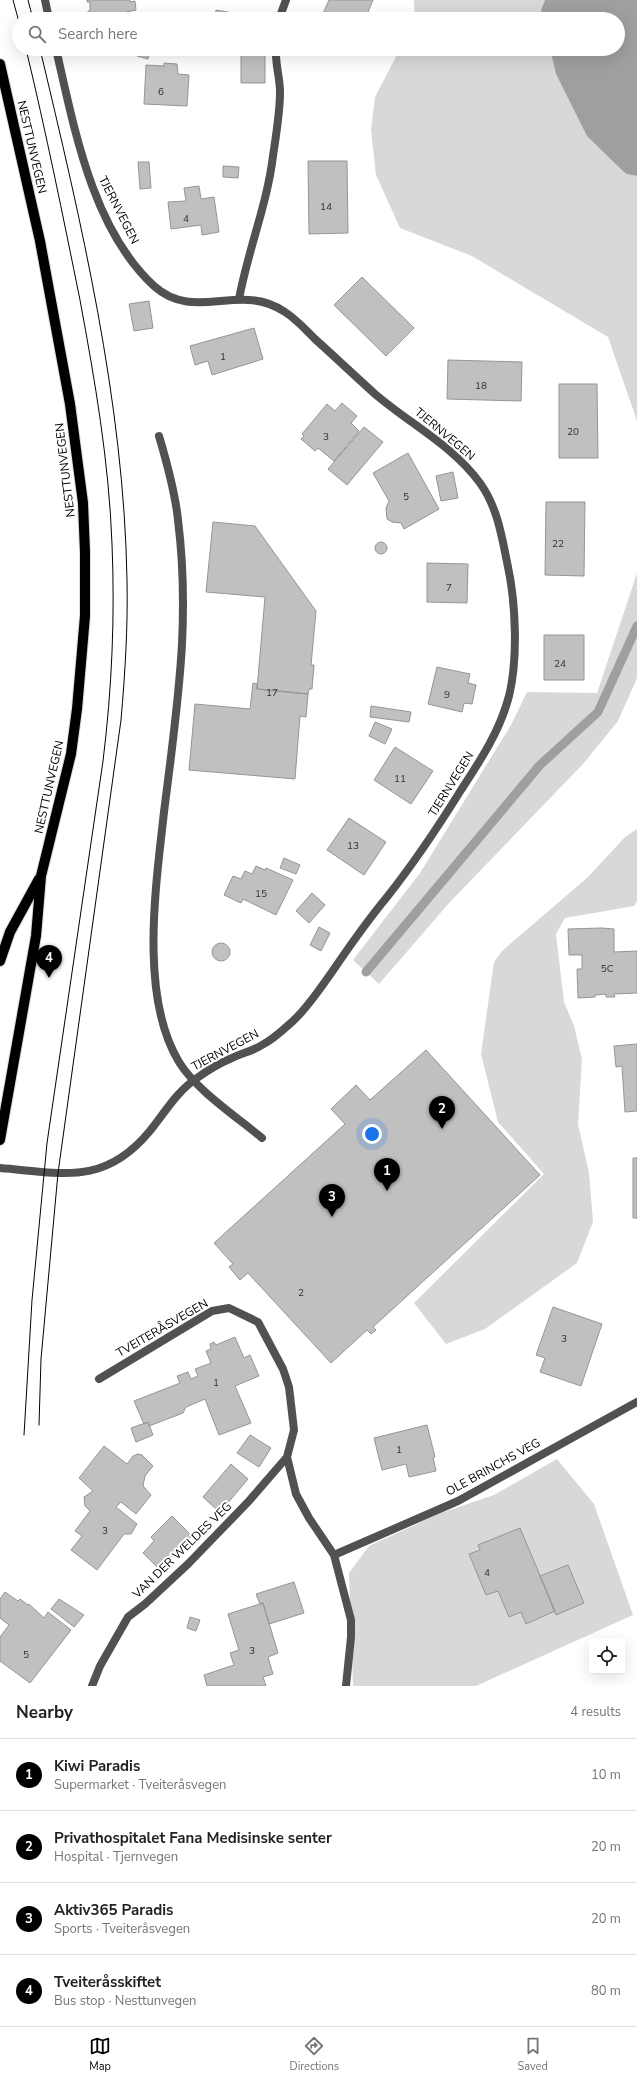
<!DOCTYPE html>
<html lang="en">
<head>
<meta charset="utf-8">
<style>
	body { margin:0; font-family:"Nunito Sans",sans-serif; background:#f6f6f6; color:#222 }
	.controls { position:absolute; right:12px; bottom:12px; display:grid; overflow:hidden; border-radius:4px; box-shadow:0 4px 16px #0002 }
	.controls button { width:36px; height:36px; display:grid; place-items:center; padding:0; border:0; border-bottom:1px solid #e0e0e0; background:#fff; color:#222; font:20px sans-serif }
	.you { position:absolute; left:372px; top:1134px; width:14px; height:14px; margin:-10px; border:3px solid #fff; border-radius:50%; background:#1a73e8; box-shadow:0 0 0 6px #1a73e833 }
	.badge { display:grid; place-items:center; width:26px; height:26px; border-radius:50%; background:#000; color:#fff; font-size:13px; font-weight:700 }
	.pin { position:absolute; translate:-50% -33px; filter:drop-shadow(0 1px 2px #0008) }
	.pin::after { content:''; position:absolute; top:21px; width:14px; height:12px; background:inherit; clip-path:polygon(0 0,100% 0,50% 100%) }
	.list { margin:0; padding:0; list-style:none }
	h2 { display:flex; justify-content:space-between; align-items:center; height:52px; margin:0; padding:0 16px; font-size:17px }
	h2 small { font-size:13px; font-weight:400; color:#767676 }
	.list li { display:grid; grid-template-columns:26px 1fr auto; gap:12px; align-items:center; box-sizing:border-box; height:72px; padding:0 16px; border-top:1px solid #e0e0e0 }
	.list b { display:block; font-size:15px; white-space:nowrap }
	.list p { margin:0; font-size:13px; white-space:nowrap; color:#767676 }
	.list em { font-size:13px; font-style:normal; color:#767676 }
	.icon { flex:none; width:22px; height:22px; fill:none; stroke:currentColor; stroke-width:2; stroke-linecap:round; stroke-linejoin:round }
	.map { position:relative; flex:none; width:637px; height:1686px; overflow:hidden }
	.search { position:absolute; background:#fff; box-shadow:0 4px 16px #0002; left:12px; right:12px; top:12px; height:44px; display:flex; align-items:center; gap:10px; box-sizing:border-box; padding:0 14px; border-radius:22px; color:#767676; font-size:15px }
	.sheet { height:340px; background:#fff }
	nav { display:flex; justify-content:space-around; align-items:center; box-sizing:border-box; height:56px; border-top:1px solid #e0e0e0; background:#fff; font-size:11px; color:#767676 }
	nav a { display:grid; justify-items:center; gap:2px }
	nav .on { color:#000 }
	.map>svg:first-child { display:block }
	.green { fill:#d8d8d8 }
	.water { fill:#9f9f9f }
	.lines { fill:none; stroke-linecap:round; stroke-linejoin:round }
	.stream { stroke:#9f9f9f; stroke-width:9 }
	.building { fill:#c0c0c0; stroke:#959595 }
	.primary-casing { stroke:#dbdbdb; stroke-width:12 }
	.service { stroke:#515151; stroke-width:8 }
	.minor { stroke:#515151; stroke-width:8 }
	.primary { stroke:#000; stroke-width:10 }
	.tram { stroke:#000; stroke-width:1 }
	.labels { text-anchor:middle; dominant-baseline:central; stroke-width:4; stroke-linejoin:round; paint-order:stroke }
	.number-label { font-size:10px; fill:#303030 }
	.street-label { font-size:12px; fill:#000; stroke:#fff }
</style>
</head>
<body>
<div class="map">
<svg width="637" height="1686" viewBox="0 0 637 1686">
	<rect width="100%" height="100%" fill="#fff"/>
	<!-- green -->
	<path class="green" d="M414 0H545L541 10 543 19H415Z
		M400 49H550L556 74 625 174 637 176V421L608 337 472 256 400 228 376 175 371 130 375 97Z
		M637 573V678L618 721 583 764 450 902 379 984 353 960 420 873 511 725 527 692 597 693Z
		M637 829V901L634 906 565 918 556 934 564 1002 574 1026 582 1059 578 1124 589 1173 593 1222 577 1263 485 1329 446 1344 414 1303 544 1174 498 1122 481 1054 494 962 502 951 588 877 625 837Z
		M557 1459 594 1504 633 1615 476 1686H353L349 1573 369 1546 441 1513 494 1495Z"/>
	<!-- water -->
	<path class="water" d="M545 0H637V176L626 174 587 136 556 74 550 49H618V19H543L541 10Z"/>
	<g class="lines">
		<!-- stream -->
		<path class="stream" d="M366 972 540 765 598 712 637 626"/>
	</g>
	<!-- building -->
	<path class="building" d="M87 0H130V2L135 1 136 10 126 12V19H89L88 11H90V2H87Z
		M329 0H373L365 19H324L321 18Z
		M216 10 244 15V19H215Z
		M138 49H150L148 59 137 56Z
		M241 54 265 55V83H241Z
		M164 63 177 64 178 74 189 75 187 106 144 104 146 65 164 66Z
		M308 161H347L348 233 309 234Z
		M138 162H149L151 188 140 189Z
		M223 166 239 167 238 178 223 177Z
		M199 186 201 199 214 197 219 232 202 235 201 225 171 229 168 202 186 201 184 188Z
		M362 277 414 328 386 356 334 305Z
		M149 301 153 328 134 331 129 304Z
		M254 328 263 359 212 375 208 361 195 365 190 346Z
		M448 360 522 362 521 401 447 399Z
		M559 384H597L598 458H559Z
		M342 403 357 416 351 423 359 431 334 461 318 448 315 451 301 439 304 436 302 434 327 404 335 411Z
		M364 427 383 442 347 485 328 469Z
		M408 453 439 509 404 529 401 523 392 522 387 519 386 508 389 501 373 473Z
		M453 472 458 498 441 501 436 476Z
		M546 502H585L584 576 545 575Z
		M213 522 255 526 316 611 311 665H314L312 689H309L308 694 257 689 265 597 206 592Z
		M375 548a6 6 0 1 1 12 0a6 6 0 1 1-12 0Z
		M427 563 468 564 467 603 427 602Z
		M544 635H584V680H544Z
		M437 667 470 674 468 683 476 685 472 704 464 703 462 712 428 704Z
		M253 683 257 684V689L308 694 306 717 300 716 295 779 189 770 195 704 250 709Z
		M371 706 411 712 409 722 370 717Z
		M375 722 392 729 385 744 369 736Z
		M395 747 433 771 411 804 374 780Z
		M349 818 386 842 364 875 327 850Z
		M284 858 300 865 296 874 280 868Z
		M256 866 265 870 266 868 293 880 276 915 243 899 241 903 224 895 233 876 241 879 245 871 252 874Z
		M312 893 325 905 309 923 296 911Z
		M319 927 330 933 321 951 310 945Z
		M602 928 614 929V952L637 951V993L614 994 615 997H606V994L595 995V997L578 998 577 969H582V955H569L568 929Z
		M212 952a9 9 0 1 1 18 0a9 9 0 1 1-18 0Z
		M637 1044V1111L625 1112 622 1066 616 1067 614 1046Z
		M426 1050 540 1175 373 1327 376 1330 371 1334 367 1330 331 1363 248 1273 240 1280 229 1267 233 1264 214 1243 345 1124 331 1109 356 1085 370 1100Z
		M633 1158H637V1218H633Z
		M553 1307 602 1324 581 1386 540 1372 545 1358 536 1355Z
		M235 1337 244 1358 250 1355 259 1376 235 1386 251 1423 219 1435 205 1399 186 1407 183 1413 149 1426 148 1422 144 1424 134 1401 180 1383 177 1376 188 1372 191 1379 198 1376 195 1369 211 1363 206 1351 211 1349 210 1344 214 1342 216 1345Z
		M148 1422 153 1435 136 1442 131 1428Z
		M427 1425 435 1457H433L436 1471 409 1477 406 1464 382 1470 374 1438Z
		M250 1435 271 1448 259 1467 237 1453Z
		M104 1446 127 1464 133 1456 138 1454 142 1455 153 1466 145 1476 143 1486 151 1495 136 1514 121 1502 116 1507 137 1524 131 1534H124L97 1570 71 1550 82 1536 75 1531 90 1511 85 1506 84 1497 93 1491 79 1478Z
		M231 1464 248 1479 221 1511 219 1509 218 1511 203 1497Z
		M172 1516 192 1536 159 1569 143 1553 154 1541 151 1537Z
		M520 1528 555 1611 526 1624 521 1612 509 1617 498 1591 486 1595 469 1554 480 1550 478 1545Z
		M568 1565 584 1603 556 1615 540 1576Z
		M294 1582 304 1613 269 1624 263 1603 260 1604 256 1594Z
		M5 1592 18 1601 20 1599 28 1605 29 1604 44 1618 48 1612 71 1630 30 1683 0 1661V1637L9 1625 0 1618V1599Z
		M59 1599 84 1615 74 1627 51 1609Z
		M263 1603 278 1653 268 1657 273 1674 263 1677 266 1686H207L204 1675 234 1665 230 1653 239 1650 228 1614Z
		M190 1617 200 1620 196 1631 187 1628Z"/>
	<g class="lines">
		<defs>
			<path id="primary" d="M0 64 40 241 70 404 83 503 85 552V616L77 709 71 754 41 876 36 936 0 1140
				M0 961 10 932 39 879"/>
		</defs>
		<!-- primary casing -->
		<use href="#primary" class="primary-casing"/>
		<!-- service -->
		<path class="service" d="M279 19 286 0
			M239 299C248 250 267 205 273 156 276 135 280 113 280 92 280 77 275 64 276 49
			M159 436C167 463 175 491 178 520 183 560 184 603 182 644 179 700 171 756 164 812 156 885 139 996 179 1062 196 1090 237 1117 262 1138"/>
		<!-- minor -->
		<path class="minor" d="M45 0 49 19
			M0 1168C62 1173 104 1186 149 1132 164 1114 176 1092 197 1078 208 1070 220 1063 232 1058 242 1053 253 1051 262 1045 274 1039 284 1029 294 1020 309 1006 322 986 334 969 351 944 368 920 387 897 414 863 438 827 461 790 480 761 500 731 509 696 518 659 516 605 508 567 502 538 498 508 480 483 452 445 410 424 375 394 355 376 335 357 315 339 305 329 296 319 285 312 240 281 195 323 154 286 92 229 74 127 56 49
			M99 1379 212 1311 229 1308 258 1322 283 1369 289 1387 294 1430 287 1457 296 1494 309 1518 334 1555 351 1620V1637L346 1686
			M334 1555 458 1501 637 1402
			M92 1686 100 1666 128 1617 145 1604 188 1564 248 1502 287 1457"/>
		<!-- primary -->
		<use href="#primary" class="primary"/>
		<!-- tram -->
		<path class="tram" d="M13 0 19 22
			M28 0 33 19
			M39 1425 41 1359 58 1173 121 720C125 674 128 627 127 580 124 402 81 221 40 49
			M24 1435 32 1300 47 1143 103 761C112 688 115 616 112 544 109 462 95 381 80 300 63 216 46 132 26 49"/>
	</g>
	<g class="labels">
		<!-- number labels -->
		<g class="number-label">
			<text x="161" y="92">6</text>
			<text x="326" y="207">14</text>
			<text x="186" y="219">4</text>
			<text x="223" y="357">1</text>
			<text x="481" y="386">18</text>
			<text x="573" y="432">20</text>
			<text x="326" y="437">3</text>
			<text x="406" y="497">5</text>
			<text x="558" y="544">22</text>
			<text x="449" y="588">7</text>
			<text x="560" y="664">24</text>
			<text x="272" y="693">17</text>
			<text x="447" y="695">9</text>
			<text x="400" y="779">11</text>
			<text x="353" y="846">13</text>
			<text x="261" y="894">15</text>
			<text x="607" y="969">5C</text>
			<text x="301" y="1293">2</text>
			<text x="564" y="1339">3</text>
			<text x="216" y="1383">1</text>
			<text x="399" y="1450">1</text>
			<text x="105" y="1531">3</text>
			<text x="487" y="1573">4</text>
			<text x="252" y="1651">3</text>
			<text x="26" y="1655">5</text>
		</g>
		<!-- street labels -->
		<g class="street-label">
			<text transform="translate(32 147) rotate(77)">NESTTUNVEGEN</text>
			<text transform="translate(119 210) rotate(63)">TJERNVEGEN</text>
			<text transform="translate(445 434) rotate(40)">TJERNVEGEN</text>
			<text transform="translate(65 470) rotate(-97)">NESTTUNVEGEN</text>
			<text transform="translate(451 784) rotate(-58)">TJERNVEGEN</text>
			<text transform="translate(49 787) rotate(-77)">NESTTUNVEGEN</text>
			<text transform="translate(225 1050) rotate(-28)">TJERNVEGEN</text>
			<text transform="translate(162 1328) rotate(-30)">TVEITERÅSVEGEN</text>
			<text transform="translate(493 1467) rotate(-29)">OLE BRINCHS VEG</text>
			<text transform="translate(182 1550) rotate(-44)">VAN DER WELDES VEG</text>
		</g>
	</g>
</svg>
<div class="controls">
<button><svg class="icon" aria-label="locate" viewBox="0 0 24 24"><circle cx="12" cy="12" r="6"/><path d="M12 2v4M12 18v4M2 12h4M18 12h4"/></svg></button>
</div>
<div class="you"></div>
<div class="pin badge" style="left:387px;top:1191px">1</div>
<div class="pin badge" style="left:442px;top:1129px">2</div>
<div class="pin badge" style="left:332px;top:1217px">3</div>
<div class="pin badge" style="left:49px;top:978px">4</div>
<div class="search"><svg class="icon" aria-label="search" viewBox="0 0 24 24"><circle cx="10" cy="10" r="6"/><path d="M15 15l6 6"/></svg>Search here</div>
</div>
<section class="sheet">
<h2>Nearby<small>4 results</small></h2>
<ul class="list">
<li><span class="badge">1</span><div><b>Kiwi Paradis</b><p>Supermarket · Tveiteråsvegen</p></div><em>10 m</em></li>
<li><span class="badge">2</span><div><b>Privathospitalet Fana Medisinske senter</b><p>Hospital · Tjernvegen</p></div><em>20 m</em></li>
<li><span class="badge">3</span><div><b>Aktiv365 Paradis</b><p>Sports · Tveiteråsvegen</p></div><em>20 m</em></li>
<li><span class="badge">4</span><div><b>Tveiteråsskiftet</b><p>Bus stop · Nesttunvegen</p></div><em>80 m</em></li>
</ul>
</section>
<nav>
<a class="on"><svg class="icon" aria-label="map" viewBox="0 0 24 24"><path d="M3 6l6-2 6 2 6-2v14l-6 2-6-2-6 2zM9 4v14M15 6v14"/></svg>Map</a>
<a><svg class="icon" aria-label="directions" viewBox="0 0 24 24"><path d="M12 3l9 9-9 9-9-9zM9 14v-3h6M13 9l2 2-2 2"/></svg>Directions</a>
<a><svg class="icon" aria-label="saved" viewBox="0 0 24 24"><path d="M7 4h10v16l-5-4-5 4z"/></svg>Saved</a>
</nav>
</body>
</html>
